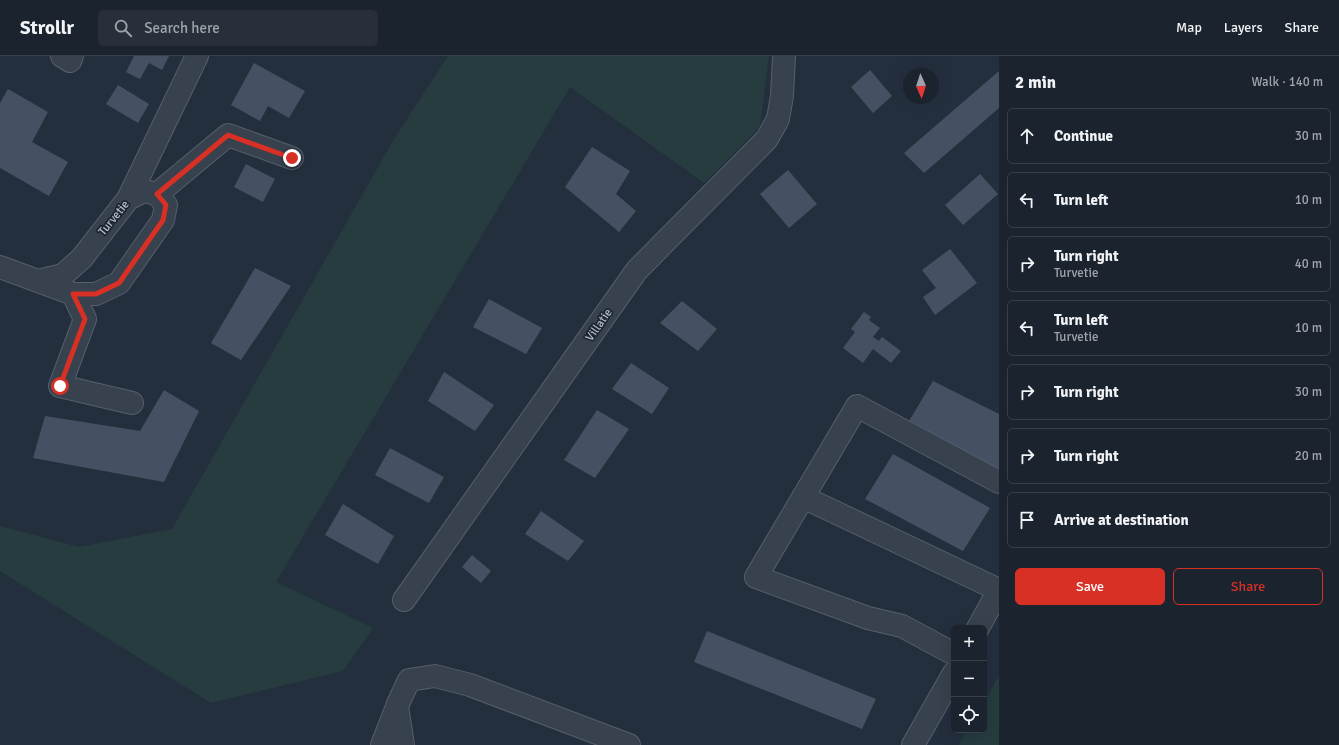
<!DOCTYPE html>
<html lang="en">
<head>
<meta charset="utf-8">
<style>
	body { margin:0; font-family:Signika,sans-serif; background:#282f3a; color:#f1f3f6 }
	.controls { position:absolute; right:12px; bottom:12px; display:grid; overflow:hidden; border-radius:6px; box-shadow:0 4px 16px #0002 }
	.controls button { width:36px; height:36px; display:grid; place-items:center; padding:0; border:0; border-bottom:1px solid #39404a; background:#1b232e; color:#f1f3f6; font:20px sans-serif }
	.compass { position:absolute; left:903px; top:12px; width:36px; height:36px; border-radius:50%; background:#1b232e; box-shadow:0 4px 16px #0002; rotate:177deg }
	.stop { position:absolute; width:12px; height:12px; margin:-9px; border:3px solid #d93025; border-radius:50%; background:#fff }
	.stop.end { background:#d93025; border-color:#fff; box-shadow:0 1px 4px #0008 }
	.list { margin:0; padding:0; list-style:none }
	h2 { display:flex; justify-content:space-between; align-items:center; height:52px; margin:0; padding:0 16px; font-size:17px }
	h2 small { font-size:13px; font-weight:400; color:#a0a4aa }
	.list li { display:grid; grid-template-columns:26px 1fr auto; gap:12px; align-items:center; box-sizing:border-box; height:56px; margin:0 8px 8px; padding:0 8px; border:1px solid #39404a; border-radius:6px }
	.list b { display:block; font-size:15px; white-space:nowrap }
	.list p { margin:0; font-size:13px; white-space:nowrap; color:#a0a4aa }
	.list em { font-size:13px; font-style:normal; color:#a0a4aa }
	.actions { display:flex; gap:8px; padding:12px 16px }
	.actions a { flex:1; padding:9px 0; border:1px solid #d93025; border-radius:6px; text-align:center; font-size:14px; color:#d93025 }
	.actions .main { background:#d93025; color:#fff }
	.icon { flex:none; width:22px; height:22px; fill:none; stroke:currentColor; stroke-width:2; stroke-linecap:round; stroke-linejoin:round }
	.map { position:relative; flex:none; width:999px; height:689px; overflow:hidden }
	header { display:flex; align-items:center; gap:24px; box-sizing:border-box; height:56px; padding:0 20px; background:#1b232e; border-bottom:1px solid #39404a }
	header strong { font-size:19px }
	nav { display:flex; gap:22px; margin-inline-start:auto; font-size:14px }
	.search { width:280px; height:36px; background:#282f3a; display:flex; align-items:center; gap:10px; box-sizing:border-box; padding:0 14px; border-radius:6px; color:#a0a4aa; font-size:15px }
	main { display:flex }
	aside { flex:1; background:#1b232e }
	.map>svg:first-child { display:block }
	.green { fill:#263c3f }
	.building { fill:#455162 }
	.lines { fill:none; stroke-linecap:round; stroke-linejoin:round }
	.minor-casing { stroke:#565f6c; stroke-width:24 }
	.minor { stroke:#38414e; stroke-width:22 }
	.route { stroke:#d93025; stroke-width:5 }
	.labels { text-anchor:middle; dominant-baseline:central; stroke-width:3.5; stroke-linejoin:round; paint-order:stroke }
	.street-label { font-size:12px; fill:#b4bcc9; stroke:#1d2633 }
</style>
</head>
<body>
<header>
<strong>Strollr</strong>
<div class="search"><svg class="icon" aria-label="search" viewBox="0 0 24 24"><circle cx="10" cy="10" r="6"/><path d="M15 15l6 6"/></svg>Search here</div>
<nav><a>Map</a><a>Layers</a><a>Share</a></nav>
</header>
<main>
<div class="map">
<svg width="999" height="689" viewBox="0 0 999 689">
	<rect width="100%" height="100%" fill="#242f3e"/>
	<!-- green -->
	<path class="green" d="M448 0H769L760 71 704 127 570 31 276 526 373 572 343 615 211 647 0 515V470L79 491 172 473 394 83Z
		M999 620V689H959L967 674H984V646Z"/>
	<!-- building -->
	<path class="building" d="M134 0H169L162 14 149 7 140 23 126 16Z
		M254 7 305 35 289 62 268 50 260 65 231 49Z
		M870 14 892 40 873 57 851 31Z
		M999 15V52L924 117 904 97Z
		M118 29 149 48 138 67 106 48Z
		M8 33 48 56 32 86 68 106 49 140 0 112V47Z
		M592 91 630 115 616 138 636 155 619 176 565 131Z
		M246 108 275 123 263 146 234 131Z
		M788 114 817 148 789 172 760 138Z
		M980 118 998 138 963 169 945 149Z
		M950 193 977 227 935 259 923 241 936 232 922 214Z
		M255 212 291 230 241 304 211 287Z
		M489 243 542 272 526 298 473 271Z
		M682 245 717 273 698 295 660 267Z
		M864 256 871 261 869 264 880 272 873 281 879 285 882 281 901 295 891 307 873 293 863 307 843 292 855 276 851 273Z
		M631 307 669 332 652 358 612 333Z
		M444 316 494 349 475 375 428 345Z
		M933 325 999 358V419L906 370Z
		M164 334 199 355 164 426 33 402 45 360 140 375Z
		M597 354 629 373 595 422 564 404Z
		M390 392 444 421 429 447 375 419Z
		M893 398 990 452 963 495 865 443Z
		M343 448 394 480 378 508 325 479Z
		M541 455 584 485 568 505 525 478Z
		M472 499 491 515 481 527 462 511Z
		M707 575 876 643 862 673 694 606Z"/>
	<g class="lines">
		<defs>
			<path id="minor" d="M62 0 70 5 72 0
				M157 138 228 79 292 102
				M128 143 197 0
				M0 211 73 238H96L119 227 163 164 166 149 157 138 144 135 128 143 82 202 63 219 38 225
				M73 238 85 263 60 330 132 347
				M803 441 999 534
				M404 544 637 214 767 83 778 63 782 40 784 0
				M978 572 999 534
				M954 598 902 570 868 562 756 521 857 350 999 426
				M382 689 397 651
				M403 689 397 650 409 624 435 620 470 629 629 689
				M913 689 954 617"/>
		</defs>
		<!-- minor casing -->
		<use href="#minor" class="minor-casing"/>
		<!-- minor -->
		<use href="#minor" class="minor"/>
	</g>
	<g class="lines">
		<!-- route -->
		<path class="route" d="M60 330 85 263 73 238H96L119 227 163 164 166 149 157 138 228 79 292 102"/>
	</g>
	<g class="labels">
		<!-- street labels -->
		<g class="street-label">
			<text transform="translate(114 162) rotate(-51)">Turvetie</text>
			<text transform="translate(599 269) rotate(-55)">Villatie</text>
		</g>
	</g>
</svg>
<div class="controls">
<button>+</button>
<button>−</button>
<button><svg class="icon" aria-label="locate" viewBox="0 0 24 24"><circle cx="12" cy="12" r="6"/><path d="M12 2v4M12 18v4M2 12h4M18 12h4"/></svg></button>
</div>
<svg class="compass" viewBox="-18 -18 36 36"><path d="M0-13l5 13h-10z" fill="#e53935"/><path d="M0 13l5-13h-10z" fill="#a0a4aa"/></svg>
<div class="stop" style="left:60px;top:330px"></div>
<div class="stop end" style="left:292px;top:102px"></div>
</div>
<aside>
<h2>2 min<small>Walk · 140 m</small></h2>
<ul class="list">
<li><svg class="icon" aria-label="ahead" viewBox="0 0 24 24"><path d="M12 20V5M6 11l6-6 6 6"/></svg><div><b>Continue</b></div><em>30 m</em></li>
<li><svg class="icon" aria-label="left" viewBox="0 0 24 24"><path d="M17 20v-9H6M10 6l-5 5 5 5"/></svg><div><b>Turn left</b></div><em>10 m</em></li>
<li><svg class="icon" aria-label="right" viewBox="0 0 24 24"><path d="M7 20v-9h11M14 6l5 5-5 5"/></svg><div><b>Turn right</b><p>Turvetie</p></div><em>40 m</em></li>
<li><svg class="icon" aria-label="left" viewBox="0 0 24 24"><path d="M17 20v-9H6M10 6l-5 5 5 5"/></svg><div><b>Turn left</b><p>Turvetie</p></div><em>10 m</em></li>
<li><svg class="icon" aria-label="right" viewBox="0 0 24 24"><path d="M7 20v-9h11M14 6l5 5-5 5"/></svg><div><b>Turn right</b></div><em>30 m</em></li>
<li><svg class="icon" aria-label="right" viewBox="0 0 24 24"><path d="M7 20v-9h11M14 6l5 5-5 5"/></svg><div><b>Turn right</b></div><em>20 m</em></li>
<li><svg class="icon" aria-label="arrive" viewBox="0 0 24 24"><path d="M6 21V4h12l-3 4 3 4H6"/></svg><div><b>Arrive at destination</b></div></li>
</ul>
<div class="actions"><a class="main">Save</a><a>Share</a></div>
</aside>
</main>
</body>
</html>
